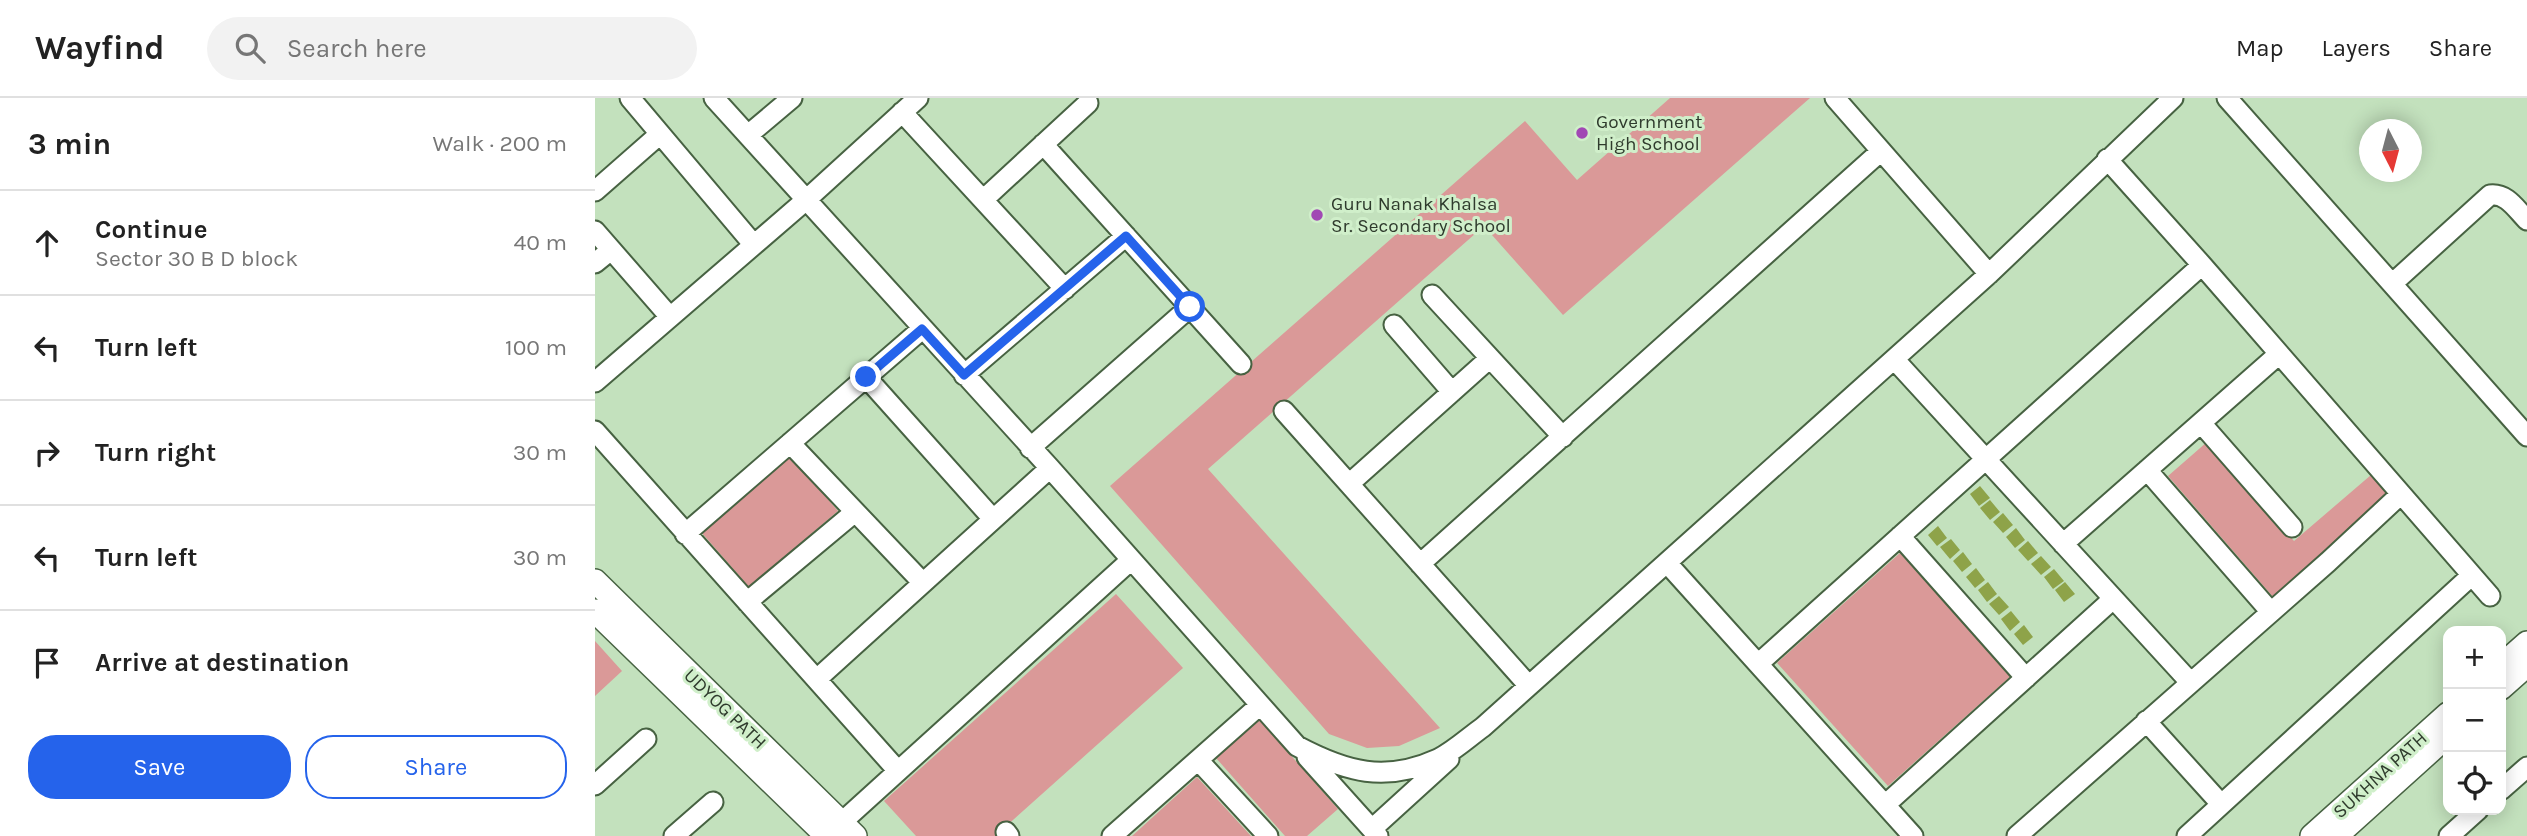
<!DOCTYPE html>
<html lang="en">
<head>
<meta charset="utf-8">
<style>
	body { margin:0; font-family:Karla,sans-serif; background:#f2f2f2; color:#222 }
	.controls { position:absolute; right:21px; bottom:21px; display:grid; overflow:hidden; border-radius:14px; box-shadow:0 4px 18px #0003 }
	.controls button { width:63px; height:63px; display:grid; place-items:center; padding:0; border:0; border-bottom:2px solid #e0e0e0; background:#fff; color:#222; font:35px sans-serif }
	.compass { position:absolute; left:1764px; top:21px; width:63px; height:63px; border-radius:50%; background:#fff; box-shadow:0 4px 18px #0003; rotate:174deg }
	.stop { position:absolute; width:21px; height:21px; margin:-16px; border:5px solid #2563eb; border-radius:50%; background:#fff }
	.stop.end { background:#2563eb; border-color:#fff; box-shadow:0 2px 7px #0008 }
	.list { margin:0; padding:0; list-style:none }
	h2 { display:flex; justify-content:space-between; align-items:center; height:91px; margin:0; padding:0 28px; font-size:30px }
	h2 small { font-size:23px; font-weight:400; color:#767676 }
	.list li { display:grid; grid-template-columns:46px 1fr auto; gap:21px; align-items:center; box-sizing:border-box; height:105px; padding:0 28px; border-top:2px solid #e0e0e0 }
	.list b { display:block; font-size:26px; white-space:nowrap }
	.list p { margin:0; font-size:23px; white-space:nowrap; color:#767676 }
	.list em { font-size:23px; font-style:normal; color:#767676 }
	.actions { display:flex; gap:14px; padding:21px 28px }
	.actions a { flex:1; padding:16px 0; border:2px solid #2563eb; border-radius:28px; text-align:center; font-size:24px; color:#2563eb }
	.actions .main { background:#2563eb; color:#fff }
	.icon { flex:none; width:38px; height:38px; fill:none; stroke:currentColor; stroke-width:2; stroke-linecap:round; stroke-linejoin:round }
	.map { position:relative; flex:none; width:1932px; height:738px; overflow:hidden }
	header { display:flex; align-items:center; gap:42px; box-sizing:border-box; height:98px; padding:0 35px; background:#fff; border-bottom:2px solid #e0e0e0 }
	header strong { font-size:33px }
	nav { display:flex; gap:38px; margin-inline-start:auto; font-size:24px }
	.search { width:490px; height:63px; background:#f2f2f2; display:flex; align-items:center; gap:18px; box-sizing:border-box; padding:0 24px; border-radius:38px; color:#767676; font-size:26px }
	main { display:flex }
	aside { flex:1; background:#fff }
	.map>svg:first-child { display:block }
	.green { fill:#da9998 }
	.building { fill:#8ea349 }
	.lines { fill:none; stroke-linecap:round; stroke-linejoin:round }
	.minor-casing { stroke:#476242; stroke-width:23 }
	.major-casing { stroke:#476242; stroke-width:26 }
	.minor { stroke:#fff; stroke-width:19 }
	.major { stroke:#fff; stroke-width:23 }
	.route { stroke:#2563eb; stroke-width:9 }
	.poi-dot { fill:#a148b4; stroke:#d0efca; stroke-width:2.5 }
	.labels { text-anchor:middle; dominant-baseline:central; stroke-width:6; stroke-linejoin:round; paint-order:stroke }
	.poi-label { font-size:19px; fill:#2f3b2d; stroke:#d0efca; text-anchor:start }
	.street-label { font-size:19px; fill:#2f3b2d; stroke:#d0efca }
</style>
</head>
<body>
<header>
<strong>Wayfind</strong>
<div class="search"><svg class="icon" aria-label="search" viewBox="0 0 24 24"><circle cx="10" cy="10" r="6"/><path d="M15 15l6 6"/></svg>Search here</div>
<nav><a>Map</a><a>Layers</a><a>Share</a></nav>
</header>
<main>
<aside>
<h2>3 min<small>Walk · 200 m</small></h2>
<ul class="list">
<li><svg class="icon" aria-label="ahead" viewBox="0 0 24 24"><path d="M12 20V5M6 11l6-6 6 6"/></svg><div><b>Continue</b><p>Sector 30 B D block</p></div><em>40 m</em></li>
<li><svg class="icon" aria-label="left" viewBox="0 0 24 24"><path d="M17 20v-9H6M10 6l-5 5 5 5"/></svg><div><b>Turn left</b></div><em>100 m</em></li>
<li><svg class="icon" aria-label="right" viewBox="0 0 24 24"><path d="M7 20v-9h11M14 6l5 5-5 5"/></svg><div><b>Turn right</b></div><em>30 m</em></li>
<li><svg class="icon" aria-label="left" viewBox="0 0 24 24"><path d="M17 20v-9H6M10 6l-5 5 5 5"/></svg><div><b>Turn left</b></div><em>30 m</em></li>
<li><svg class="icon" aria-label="arrive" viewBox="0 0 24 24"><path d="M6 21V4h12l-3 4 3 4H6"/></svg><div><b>Arrive at destination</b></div></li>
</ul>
<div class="actions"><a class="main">Save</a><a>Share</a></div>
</aside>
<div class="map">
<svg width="1932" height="738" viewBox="0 0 1932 738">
	<rect width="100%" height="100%" fill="#c3e1bd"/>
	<!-- green -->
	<path class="green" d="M1075 0H1215L968 217 889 128 613 371 845 630 804 648 772 650 734 636 515 388 930 23 982 82Z
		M1612 344 1699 443 1776 377 1795 398 1678 499 1573 378Z
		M195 357 243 413 154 489 106 434Z
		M1305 455 1416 578 1293 688 1182 565Z
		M521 496 588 570 400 738H321L289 703Z
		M0 543 27 573 0 598Z
		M665 622 743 711 712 738H690L621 660Z
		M602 679 656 738H537Z"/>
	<!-- building -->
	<path class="building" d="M1385 388 1395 400 1384 408 1375 396Z
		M1395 402 1405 414 1395 422 1385 410Z
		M1408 415 1418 427 1408 435 1398 424Z
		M1343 428 1352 440 1342 448 1333 437Z
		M1421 430 1430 442 1420 450 1411 439Z
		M1356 441 1365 452 1355 461 1345 449Z
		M1433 443 1443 455 1433 463 1423 452Z
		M1368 454 1377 466 1367 474 1358 463Z
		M1446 458 1456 469 1446 477 1436 466Z
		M1381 470 1390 482 1380 490 1371 479Z
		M1459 471 1469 483 1458 491 1449 479Z
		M1393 484 1402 496 1392 504 1383 492Z
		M1470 484 1480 496 1469 504 1460 492Z
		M1404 498 1414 509 1404 517 1394 506Z
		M1416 513 1425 524 1415 533 1406 521Z
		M1429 527 1438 539 1428 547 1419 536Z"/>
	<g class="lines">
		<defs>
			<path id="minor" d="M35 0 159 147
				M119 0 455 370 702 648C751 674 790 685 843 661 859 653 874 639 888 629L1394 176 1578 0
				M1240 0 1394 176
				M1632 0 1932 338
				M307 14 470 191
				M153 37 197 0
				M448 46 646 266
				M1512 61 1607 167 1895 498
				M0 93 65 36
				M388 102 493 5
				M0 133 75 219
				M0 165 16 152
				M1798 185 1895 97C1912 95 1921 111 1932 122
				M837 197 968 339
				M799 227 857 294
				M1299 261 1595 584
				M369 277 531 138
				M271 279 398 421
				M0 284 211 102 323 0
				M689 313 934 588
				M1606 325 1697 429
				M0 333 303 673
				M195 345 328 485
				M435 350 595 209
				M1552 372 1675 513
				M754 386 895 260
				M90 436 327 231
				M1305 438 1431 580
				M1468 446 1684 256
				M1072 465 1318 738
				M825 466 1286 53
				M152 504 260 414
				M1163 566 1607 167
				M222 581 455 370
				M1551 623 1626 706
				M712 659 783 738
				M603 662 673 738
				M0 687 51 641
				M1906 692 1932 669
				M1290 707 1518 501
				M777 731 854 661
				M236 734 536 462
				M411 734 414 738
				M79 738 118 704
				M517 738 665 607
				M1422 738 1733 464 1806 396
				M1592 738 1876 478
				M1854 738 1883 712"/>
			<path id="major" d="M0 483 260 738
				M0 513 232 738
				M1906 568 1932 545
				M1906 590 1932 567
				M1717 738 1853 616
				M1741 738 1853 637"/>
		</defs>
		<!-- minor casing -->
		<use href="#minor" class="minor-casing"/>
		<!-- major casing -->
		<use href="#major" class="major-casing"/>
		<!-- minor -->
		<use href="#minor" class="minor"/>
		<!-- major -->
		<use href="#major" class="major"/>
	</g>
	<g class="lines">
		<!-- route -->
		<path class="route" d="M271 279 327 231 369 277 531 138 595 209"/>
	</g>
	<!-- markers -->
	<g class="poi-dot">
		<circle cx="987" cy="35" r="7"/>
		<circle cx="722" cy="117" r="7"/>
	</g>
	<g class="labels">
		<!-- poi labels -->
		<g class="poi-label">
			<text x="1001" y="24">Government<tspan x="1001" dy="22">High School</tspan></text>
			<text x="736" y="106">Guru Nanak Khalsa<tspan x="736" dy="22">Sr. Secondary School</tspan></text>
		</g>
		<!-- street labels -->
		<g class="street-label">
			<text transform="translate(130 611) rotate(44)">UDYOG PATH</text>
			<text transform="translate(1785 677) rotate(-42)">SUKHNA PATH</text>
		</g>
	</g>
</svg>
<div class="controls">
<button>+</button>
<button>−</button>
<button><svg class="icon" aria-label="locate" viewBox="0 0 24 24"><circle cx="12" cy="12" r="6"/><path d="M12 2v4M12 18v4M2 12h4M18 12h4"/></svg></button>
</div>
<svg class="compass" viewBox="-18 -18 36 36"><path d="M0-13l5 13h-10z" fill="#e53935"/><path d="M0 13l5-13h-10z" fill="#767676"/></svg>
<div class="stop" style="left:595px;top:209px"></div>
<div class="stop end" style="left:271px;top:279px"></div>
</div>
</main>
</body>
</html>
